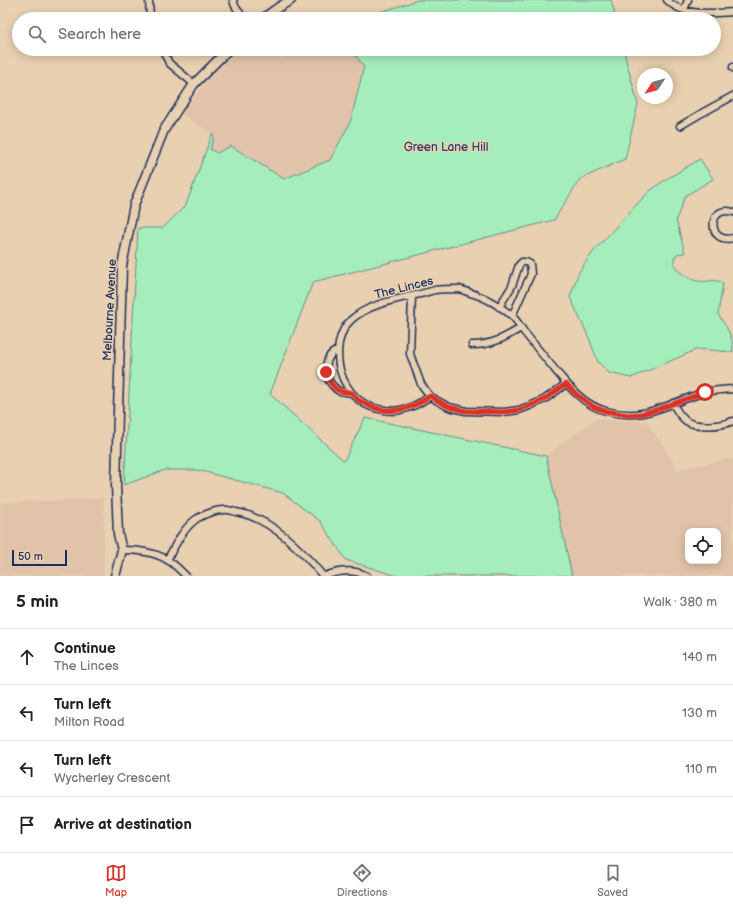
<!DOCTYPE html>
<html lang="en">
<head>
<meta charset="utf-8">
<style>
	body { margin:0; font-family:"Balsamiq Sans",sans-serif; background:#f6f6f6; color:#222 }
	.controls { position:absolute; right:12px; bottom:12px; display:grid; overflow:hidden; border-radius:8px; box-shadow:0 2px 10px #0003 }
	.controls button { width:36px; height:36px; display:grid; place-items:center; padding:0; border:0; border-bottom:1px solid #e0e0e0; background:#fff; color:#222; font:20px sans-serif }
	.compass { position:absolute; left:637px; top:68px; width:36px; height:36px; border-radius:50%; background:#fff; box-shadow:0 2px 10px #0003; rotate:234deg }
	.scale { position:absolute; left:12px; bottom:10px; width:55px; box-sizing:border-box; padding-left:4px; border:2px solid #1b2f5e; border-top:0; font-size:11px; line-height:14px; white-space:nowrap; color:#1b2f5e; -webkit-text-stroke:3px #e8d0b0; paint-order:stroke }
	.stop { position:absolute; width:12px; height:12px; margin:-9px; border:3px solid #d93025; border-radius:50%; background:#fff }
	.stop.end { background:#d93025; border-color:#fff; box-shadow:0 1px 4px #0008 }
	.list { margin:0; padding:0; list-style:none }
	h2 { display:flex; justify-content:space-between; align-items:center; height:52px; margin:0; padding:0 16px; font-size:17px }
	h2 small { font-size:13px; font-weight:400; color:#767676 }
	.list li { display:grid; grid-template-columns:26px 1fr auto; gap:12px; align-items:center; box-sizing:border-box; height:56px; padding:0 16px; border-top:1px solid #e0e0e0 }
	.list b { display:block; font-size:15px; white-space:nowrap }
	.list p { margin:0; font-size:13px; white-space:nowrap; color:#767676 }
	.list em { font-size:13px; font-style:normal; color:#767676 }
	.icon { flex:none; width:22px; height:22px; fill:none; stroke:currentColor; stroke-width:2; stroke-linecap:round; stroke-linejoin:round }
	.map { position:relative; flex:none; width:733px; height:576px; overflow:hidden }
	.search { position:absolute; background:#fff; box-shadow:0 2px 10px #0003; left:12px; right:12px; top:12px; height:44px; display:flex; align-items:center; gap:10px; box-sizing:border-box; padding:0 14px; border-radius:22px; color:#767676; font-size:15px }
	.sheet { height:276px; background:#fff }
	nav { display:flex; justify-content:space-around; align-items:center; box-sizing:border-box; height:56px; border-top:1px solid #e0e0e0; background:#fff; font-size:11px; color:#767676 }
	nav a { display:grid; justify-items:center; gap:2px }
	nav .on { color:#d93025 }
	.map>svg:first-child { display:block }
	.built { fill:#e0c3a8; fill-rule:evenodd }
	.green { fill:#a5eebc; stroke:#608e8d }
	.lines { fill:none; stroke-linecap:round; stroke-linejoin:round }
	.minor-casing { stroke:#1b2f5e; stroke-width:9 }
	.tertiary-casing { stroke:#1b2f5e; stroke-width:11 }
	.minor { stroke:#e8d0b0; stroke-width:6 }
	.tertiary { stroke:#e8d0b0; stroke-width:8 }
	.route { stroke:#d93025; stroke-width:5 }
	.labels { text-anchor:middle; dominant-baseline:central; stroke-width:3; stroke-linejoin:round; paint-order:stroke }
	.park-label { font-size:12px; fill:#294267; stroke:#e8d0b0 }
	.street-label { font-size:12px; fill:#1b2f5e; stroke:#e8d0b0 }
</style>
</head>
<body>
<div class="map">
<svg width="733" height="576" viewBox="0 0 733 576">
	<rect width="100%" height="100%" fill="#e8d0b0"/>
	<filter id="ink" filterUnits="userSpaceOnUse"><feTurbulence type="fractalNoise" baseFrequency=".025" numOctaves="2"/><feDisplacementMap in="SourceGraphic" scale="8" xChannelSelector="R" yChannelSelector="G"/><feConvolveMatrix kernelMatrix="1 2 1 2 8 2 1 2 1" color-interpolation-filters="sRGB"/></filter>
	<g filter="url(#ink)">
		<!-- built -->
		<path class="built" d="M240 49H271L282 59 298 49H351L364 67 350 123 330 160 284 179 232 147 217 153 210 149 214 137 212 134 182 114 209 77Z
			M595 419 647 422 678 470 733 458V576H571L546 456ZM688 531H718V561H688Z
			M104 498V576H0V503Z"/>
		<!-- green -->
		<path class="green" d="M418 0H611L616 19H359Z
			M351 49H623L638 104 625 159 580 179 554 220 313 282 270 394 344 461 365 418 546 456 572 576H397L346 560 320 521 283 493 198 470H165L124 485 138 228H163L186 205 212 134 214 137 210 149 217 153 231 146 284 179 330 160 350 123 364 67Z
			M700 159 713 179 685 196 676 220 685 253 677 254C676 256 674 258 674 260 671 269 690 280 698 281 707 283 714 278 723 283L718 314C727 329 733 334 733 352L698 349 631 378 609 373 598 362 589 338 570 297 579 272 593 252 638 203 650 191 662 182Z"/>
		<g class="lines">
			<defs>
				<path id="minor" d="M149 0 150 19
					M233 0 235 6 244 19
					M667 0C683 17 712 13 733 12
					M684 10 688 0
					M162 49 169 63 194 84
					M733 67V68
					M680 126 702 113 733 96
					M733 212C707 204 707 245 733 238
					M412 296 410 354 421 384 430 396 436 400 449 407 466 411 504 412 519 410 532 405 545 399 566 384
					M499 307 512 286 519 265 522 262H526L530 264 531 274 512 316
					M472 345C492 345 504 338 521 328
					M338 350C324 355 323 374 332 385 334 387 337 390 339 391 343 392 348 392 352 393
					M430 396C421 403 411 408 400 410 395 411 389 411 384 410 351 406 334 374 339 343 341 333 344 326 352 319 368 305 390 301 411 296 419 295 427 292 435 290 441 289 453 289 459 289 464 290 469 293 474 294 486 298 500 306 511 315 516 319 520 326 524 332 533 343 542 354 551 365 566 383 582 405 606 411 640 420 657 409 688 398 694 396 700 393 706 392 714 390 724 390 733 389
					M673 403C676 410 680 416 686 421 697 428 721 426 733 421
					M122 550C139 550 158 552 172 563 177 567 182 572 186 576
					M167 560C175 546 182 530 195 520 200 516 206 514 212 512 215 511 220 510 224 510 227 509 232 511 236 512 271 518 301 549 323 576
					M325 576C338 571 354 569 367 576"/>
				<path id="tertiary" d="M262 19 279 7 291 0
					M115 576 122 550 118 534 116 485 122 266 134 205 164 130 194 84 229 49"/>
			</defs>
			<!-- minor casing -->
			<use href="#minor" class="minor-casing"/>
			<!-- tertiary casing -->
			<use href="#tertiary" class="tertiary-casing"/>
			<!-- minor -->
			<use href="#minor" class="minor"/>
			<!-- tertiary -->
			<use href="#tertiary" class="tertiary"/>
		</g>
	</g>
	<g class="lines" filter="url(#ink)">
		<!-- route -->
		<path class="route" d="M326 372C327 378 333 389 340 391 344 393 348 391 352 393 354 395 356 398 358 400 360 401 362 402 364 403 386 416 409 411 430 396L449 407 466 411 504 412 519 410 532 405 545 399 566 384 577 395 594 407 605 411 628 415 641 414 656 410 705 392"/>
	</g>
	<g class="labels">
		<!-- park labels -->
		<g class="park-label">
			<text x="446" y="147">Green Lane Hill</text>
		</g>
		<!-- street labels -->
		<g class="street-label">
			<text transform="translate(404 288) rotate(-14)">The Linces</text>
			<text transform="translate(110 310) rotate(-87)">Melbourne Avenue</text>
		</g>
	</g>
</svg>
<div class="controls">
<button><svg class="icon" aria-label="locate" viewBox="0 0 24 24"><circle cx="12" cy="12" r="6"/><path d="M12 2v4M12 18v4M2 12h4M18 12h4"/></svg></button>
</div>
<svg class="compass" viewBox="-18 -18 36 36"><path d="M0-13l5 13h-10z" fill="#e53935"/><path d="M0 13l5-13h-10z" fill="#767676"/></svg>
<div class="scale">50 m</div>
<div class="stop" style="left:705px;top:392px"></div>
<div class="stop end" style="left:326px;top:372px"></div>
<div class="search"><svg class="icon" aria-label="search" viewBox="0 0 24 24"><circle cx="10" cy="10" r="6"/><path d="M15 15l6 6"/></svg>Search here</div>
</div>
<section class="sheet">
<h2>5 min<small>Walk · 380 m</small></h2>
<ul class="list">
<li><svg class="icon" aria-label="ahead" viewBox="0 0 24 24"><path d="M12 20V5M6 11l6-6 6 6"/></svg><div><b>Continue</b><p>The Linces</p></div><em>140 m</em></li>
<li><svg class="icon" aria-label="left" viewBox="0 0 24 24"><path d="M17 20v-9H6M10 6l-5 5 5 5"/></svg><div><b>Turn left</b><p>Milton Road</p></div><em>130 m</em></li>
<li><svg class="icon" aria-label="left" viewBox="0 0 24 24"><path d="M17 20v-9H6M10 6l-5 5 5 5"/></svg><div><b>Turn left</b><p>Wycherley Crescent</p></div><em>110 m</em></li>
<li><svg class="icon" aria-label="arrive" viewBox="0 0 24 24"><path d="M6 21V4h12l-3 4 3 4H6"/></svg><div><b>Arrive at destination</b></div></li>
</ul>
</section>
<nav>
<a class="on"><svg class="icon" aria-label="map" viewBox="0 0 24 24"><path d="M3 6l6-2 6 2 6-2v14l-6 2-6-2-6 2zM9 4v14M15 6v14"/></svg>Map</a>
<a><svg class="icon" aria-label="directions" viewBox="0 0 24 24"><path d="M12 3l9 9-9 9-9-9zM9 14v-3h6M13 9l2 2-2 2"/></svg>Directions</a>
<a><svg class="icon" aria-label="saved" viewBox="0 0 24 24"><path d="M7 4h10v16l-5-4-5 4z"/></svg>Saved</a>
</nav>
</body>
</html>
